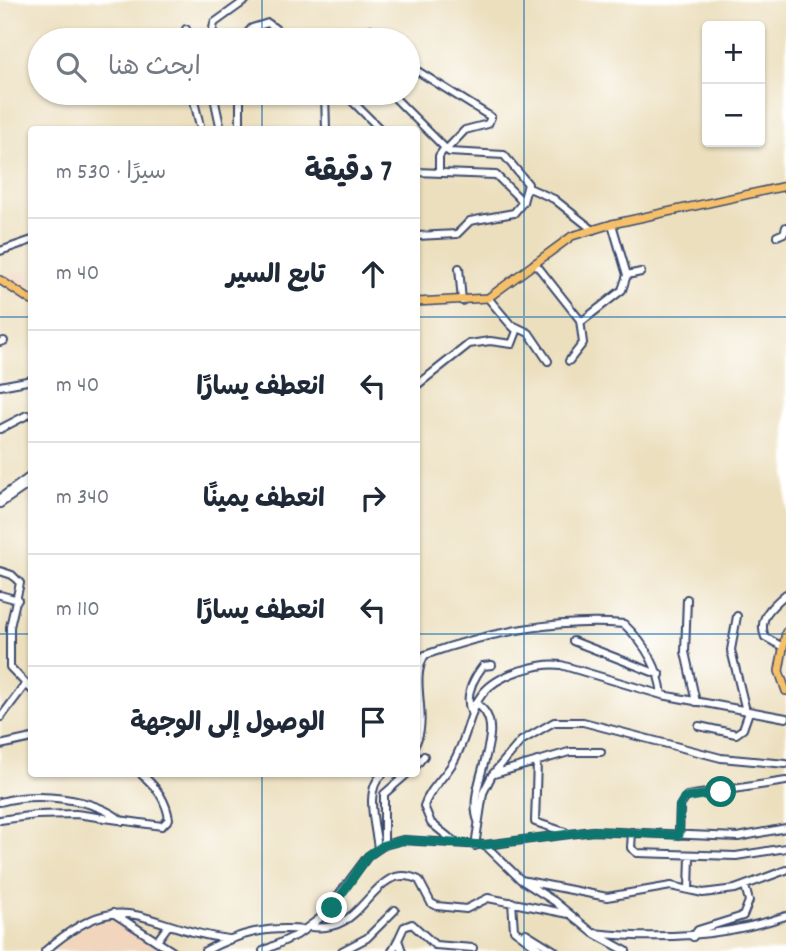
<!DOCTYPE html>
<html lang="ar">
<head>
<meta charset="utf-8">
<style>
	body { margin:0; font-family:Dekko,"Playpen Sans Arabic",sans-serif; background:#f6f6f7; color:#1f2937; direction:rtl }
	.controls { position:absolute; right:21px; top:21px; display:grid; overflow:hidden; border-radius:7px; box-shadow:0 2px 5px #0004 }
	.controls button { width:63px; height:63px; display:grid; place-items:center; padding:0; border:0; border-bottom:2px solid #e0e1e3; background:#fff; color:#1f2937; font:35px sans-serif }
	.stop { position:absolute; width:21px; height:21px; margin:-16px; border:5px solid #0f766e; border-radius:50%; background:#fff }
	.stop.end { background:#0f766e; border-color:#fff; box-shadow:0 2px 7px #0008 }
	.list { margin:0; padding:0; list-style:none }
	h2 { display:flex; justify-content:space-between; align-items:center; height:91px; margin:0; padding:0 28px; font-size:30px }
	h2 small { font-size:23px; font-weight:400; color:#747a83 }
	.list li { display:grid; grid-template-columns:46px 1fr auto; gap:21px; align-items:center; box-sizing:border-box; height:112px; padding:0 28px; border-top:2px solid #e0e1e3 }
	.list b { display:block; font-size:26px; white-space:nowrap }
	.list em { font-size:23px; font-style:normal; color:#747a83 }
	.icon { flex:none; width:38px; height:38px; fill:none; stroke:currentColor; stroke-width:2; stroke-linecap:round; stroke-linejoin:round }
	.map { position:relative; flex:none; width:786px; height:951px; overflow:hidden; direction:ltr }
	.search { position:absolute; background:#fff; box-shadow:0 2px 5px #0004; left:28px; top:28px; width:392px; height:77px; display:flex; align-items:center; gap:18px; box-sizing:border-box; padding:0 24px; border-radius:38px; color:#747a83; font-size:26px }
	.panel { position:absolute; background:#fff; box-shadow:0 2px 5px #0004; left:28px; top:126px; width:392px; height:651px; border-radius:7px; direction:rtl }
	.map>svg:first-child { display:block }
	.built { fill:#f1d5bd }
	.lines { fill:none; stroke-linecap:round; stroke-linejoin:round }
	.minor-casing { stroke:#3a496c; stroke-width:10 }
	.major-casing { stroke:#3a496c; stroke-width:10 }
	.minor { stroke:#fff; stroke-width:6 }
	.major { stroke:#f6c06b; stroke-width:7 }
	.route { stroke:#0f766e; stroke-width:9 }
	.grid { fill:none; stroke:#1f6fb2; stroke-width:2; stroke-opacity:0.55 }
</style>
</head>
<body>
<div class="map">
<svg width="786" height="951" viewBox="0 0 786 951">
	<rect width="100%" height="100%" fill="#fff"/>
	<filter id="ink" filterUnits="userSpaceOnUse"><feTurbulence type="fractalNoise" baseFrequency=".0143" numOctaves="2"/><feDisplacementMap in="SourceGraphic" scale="14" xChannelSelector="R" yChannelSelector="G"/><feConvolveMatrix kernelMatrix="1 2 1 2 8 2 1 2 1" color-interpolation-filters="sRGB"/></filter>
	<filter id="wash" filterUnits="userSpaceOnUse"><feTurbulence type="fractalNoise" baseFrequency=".00686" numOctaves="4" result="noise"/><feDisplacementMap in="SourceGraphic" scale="28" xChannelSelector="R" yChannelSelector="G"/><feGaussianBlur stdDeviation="1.57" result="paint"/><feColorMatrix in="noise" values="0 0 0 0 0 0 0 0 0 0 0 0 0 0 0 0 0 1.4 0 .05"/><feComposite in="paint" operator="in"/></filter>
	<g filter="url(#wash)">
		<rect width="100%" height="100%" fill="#ecdfbe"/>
		<!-- built -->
		<path class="built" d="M31 270V291L11 280V272Z
			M113 916 152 943 156 951H54L86 926Z"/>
	</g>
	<g filter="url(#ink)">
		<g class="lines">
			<defs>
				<path id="minor" d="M186 29V40
					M371 29 384 40
					M211 40 214 23 246 0
					M241 40 252 28 268 23 290 40
					M408 65 491 117 488 124 465 130 446 150
					M192 93 201 130
					M213 93 221 130
					M240 93V130
					M325 93 326 130
					M344 93 381 130
					M390 93 449 152 504 155 528 184 523 202
					M416 172 496 175 523 202 514 213 470 221 457 234 416 236
					M439 173V156L444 149
					M529 188 554 199 593 230
					M612 224 627 275 641 272
					M777 236 784 233 786 227
					M0 251 32 240
					M535 263 580 320 583 343 569 361
					M459 268 462 301
					M488 298 510 324 529 333 548 361
					M581 322 622 290 627 275
					M0 342 4 341
					M0 386 32 380
					M416 386 469 344 490 341 512 344 517 331 510 324
					M0 429 27 415
					M0 498 32 475
					M0 504 32 482
					M0 571 12 575 20 583 10 627V667L32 690
					M0 595 18 600
					M687 599 685 652 696 702
					M737 616 731 650 746 711
					M573 641 660 675
					M781 646 765 637C757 618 773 605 786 594
					M475 703C514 725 464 785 478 821
					M471 712C464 695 473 679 483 666L492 665
					M1 717 25 685
					M699 726 736 734 743 729 749 712
					M416 743C429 715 409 680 425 655 485 633 560 618 624 624 645 644 659 667 662 695
					M0 745 32 738
					M537 761 535 822 565 832
					M416 766 424 756
					M494 774 569 752H601
					M0 802C35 792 93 797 122 821
					M0 820 36 815 76 814 162 826 169 819C166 800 157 787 142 775
					M632 832 631 848 637 853 736 856 786 848
					M679 835 680 806 687 796 786 781
					M456 843 431 823 424 806C430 787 448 775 456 757 477 715 466 689 519 671 533 667 546 663 561 665L662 695 786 718
					M384 845V794L407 774
					M485 845 521 880 554 901 593 933 626 951
					M475 846 483 793 492 775 521 741 554 722H583L721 758 786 764
					M378 849C376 827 363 789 383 774
					M521 880 607 897 671 886 703 893 735 889 786 870
					M689 890 690 856
					M512 902 514 930 542 951
					M113 913 172 951
					M310 927C321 928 332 928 342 922 369 909 382 862 419 880L431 903 437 906 466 909 488 898 569 914
					M526 933 555 951
					M593 933C660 940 722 937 786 916
					M693 937 698 930 743 916 749 901 745 886
					M398 940 404 927 412 924 435 945 473 948
					M157 941 168 926
					M45 951C125 881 141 928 228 939
					M205 951C238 933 268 926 305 930
					M263 951 297 935 323 916 368 856 384 845 403 840 485 845 593 831 738 837 786 828
					M342 951 367 938 395 910
					M392 951 398 940 402 951"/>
				<path id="major" d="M0 280 32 301
					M416 302 488 298 572 236 612 224 786 186
					M786 632 779 671 786 691"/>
			</defs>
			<!-- minor casing -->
			<use href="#minor" class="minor-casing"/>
			<!-- major casing -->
			<use href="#major" class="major-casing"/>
			<!-- minor -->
			<use href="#minor" class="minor"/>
			<!-- major -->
			<use href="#major" class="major"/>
		</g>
	</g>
	<g class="lines" filter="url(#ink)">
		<!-- route -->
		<path class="route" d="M332 908 368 856 384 845 403 840 485 845 593 831 679 835 680 806 684 798 721 792"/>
	</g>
	<!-- grid -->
	<path class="grid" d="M262 0V40M524 0V951M262 93V130M0 317H32M416 317H786M0 634H32M416 634H786M262 774V951"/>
</svg>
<div class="controls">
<button>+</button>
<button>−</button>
</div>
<div class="stop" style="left:721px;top:792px"></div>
<div class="stop end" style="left:332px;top:908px"></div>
<div class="search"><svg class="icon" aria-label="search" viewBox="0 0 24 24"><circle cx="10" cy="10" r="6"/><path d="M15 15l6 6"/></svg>ابحث هنا</div>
<section class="panel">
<h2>7 دقيقة<small>سيرًا · 530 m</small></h2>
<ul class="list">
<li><svg class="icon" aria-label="ahead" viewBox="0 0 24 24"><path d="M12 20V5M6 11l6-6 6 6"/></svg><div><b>تابع السير</b></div><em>40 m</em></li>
<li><svg class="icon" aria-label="left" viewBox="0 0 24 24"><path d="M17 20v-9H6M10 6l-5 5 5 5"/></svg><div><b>انعطف يسارًا</b></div><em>40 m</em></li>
<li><svg class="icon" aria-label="right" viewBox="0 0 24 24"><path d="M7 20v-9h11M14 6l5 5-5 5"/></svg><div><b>انعطف يمينًا</b></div><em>340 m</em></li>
<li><svg class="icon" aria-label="left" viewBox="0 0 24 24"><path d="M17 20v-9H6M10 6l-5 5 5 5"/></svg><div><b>انعطف يسارًا</b></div><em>110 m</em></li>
<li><svg class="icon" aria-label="arrive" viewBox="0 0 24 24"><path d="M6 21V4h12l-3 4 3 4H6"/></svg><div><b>الوصول إلى الوجهة</b></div></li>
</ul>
</section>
</div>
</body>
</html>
